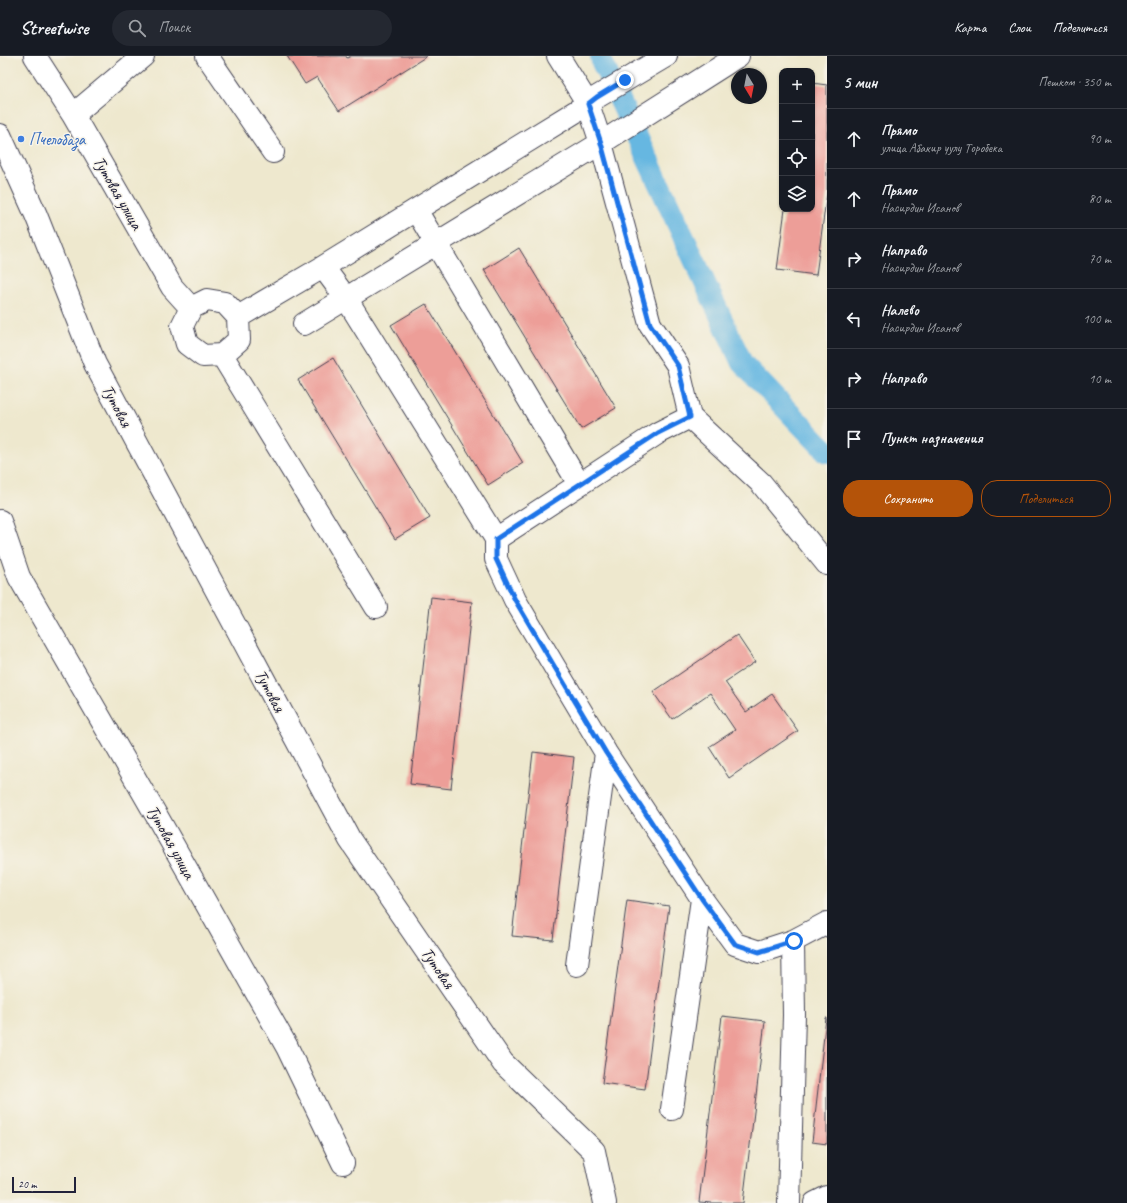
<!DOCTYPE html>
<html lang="ru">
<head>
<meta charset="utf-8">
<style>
	body { margin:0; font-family:Caveat,sans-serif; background:#242831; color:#f1f3f6 }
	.controls { position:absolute; right:12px; top:12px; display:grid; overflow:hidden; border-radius:8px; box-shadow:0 1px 3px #0004 }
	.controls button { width:36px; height:36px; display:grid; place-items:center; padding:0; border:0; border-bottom:1px solid #363941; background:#171b24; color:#f1f3f6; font:20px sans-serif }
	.compass { position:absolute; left:731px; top:12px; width:36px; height:36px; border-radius:50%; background:#171b24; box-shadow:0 1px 3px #0004; rotate:170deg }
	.scale { position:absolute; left:12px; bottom:10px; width:64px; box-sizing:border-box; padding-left:4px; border:2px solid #22223b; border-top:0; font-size:11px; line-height:14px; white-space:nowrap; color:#22223b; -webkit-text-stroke:3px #f7f3e8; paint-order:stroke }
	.stop { position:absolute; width:12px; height:12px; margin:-9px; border:3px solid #1a73e8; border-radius:50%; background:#fff }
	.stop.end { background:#1a73e8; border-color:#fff; box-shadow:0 1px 4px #0008 }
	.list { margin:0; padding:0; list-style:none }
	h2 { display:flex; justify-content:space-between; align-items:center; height:52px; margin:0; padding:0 16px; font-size:17px }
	h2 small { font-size:13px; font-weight:400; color:#9ea1a6 }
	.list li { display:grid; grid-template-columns:26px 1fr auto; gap:12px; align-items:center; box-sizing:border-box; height:60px; padding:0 16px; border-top:1px solid #363941 }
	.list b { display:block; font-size:15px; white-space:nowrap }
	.list p { margin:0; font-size:13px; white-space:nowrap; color:#9ea1a6 }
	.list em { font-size:13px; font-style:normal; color:#9ea1a6 }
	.actions { display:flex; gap:8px; padding:12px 16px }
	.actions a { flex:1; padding:9px 0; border:1px solid #b45309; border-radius:16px; text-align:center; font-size:14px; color:#b45309 }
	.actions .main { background:#b45309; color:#fff }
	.icon { flex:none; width:22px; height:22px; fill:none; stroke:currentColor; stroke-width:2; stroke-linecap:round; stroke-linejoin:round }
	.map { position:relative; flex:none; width:827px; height:1147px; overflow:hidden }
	header { display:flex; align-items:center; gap:24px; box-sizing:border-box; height:56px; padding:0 20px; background:#171b24; border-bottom:1px solid #363941 }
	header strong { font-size:19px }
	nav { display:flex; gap:22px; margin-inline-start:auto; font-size:14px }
	.search { width:280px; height:36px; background:#242831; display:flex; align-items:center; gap:10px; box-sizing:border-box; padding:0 14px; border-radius:22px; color:#9ea1a6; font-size:15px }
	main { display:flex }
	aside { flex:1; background:#171b24 }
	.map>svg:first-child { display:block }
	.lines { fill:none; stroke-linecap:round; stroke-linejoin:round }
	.canal { stroke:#66b7e1; stroke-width:22 }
	.building { fill:#ed9e98 }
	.minor-casing { stroke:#414051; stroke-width:24 }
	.minor { stroke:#fff; stroke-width:22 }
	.route { stroke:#1a73e8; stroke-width:5 }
	.shop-dot { fill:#3f7fe0; stroke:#f7f3e8; stroke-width:1.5 }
	.labels { text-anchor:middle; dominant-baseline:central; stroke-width:3; stroke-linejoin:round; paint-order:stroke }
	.shop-label { font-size:17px; fill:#366cbe; stroke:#f7f3e8; text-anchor:start }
	.street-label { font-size:17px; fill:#22223b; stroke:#f7f3e8 }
</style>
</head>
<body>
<header>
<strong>Streetwise</strong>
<div class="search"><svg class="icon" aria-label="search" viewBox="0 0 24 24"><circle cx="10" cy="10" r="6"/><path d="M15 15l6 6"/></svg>Поиск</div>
<nav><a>Карта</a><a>Слои</a><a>Поделиться</a></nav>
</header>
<main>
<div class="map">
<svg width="827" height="1147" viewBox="0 0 827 1147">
	<rect width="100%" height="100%" fill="#f7f3e8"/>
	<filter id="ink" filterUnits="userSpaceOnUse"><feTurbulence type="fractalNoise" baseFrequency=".025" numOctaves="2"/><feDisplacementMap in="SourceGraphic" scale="8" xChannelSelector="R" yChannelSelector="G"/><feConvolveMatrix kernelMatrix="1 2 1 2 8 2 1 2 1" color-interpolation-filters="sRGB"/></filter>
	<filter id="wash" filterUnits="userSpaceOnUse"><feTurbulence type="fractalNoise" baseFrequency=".012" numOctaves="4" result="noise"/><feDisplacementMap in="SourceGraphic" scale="16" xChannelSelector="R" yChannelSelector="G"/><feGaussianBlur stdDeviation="0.9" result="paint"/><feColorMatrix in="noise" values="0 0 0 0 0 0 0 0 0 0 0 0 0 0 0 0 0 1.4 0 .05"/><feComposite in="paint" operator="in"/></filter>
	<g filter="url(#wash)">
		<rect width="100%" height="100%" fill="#eee8ce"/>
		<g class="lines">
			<!-- canal -->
			<path class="canal" d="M601 0 602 6 647 102 742 307 827 396"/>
		</g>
		<g id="blocks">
			<!-- building -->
			<path class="building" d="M287 0H346L347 2 351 0H427L339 55 317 21 305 28Z
				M812 27 827 29V136L816 219 777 214 785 153H812Z
				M519 192 616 352 581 373 484 214Z
				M426 248 523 407 488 429 391 269Z
				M333 302 430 462 395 483 298 324Z
				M431 541 472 546 451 733 410 728Z
				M737 579 755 606 725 626 746 656 772 638 798 675 729 722 709 691 735 674 710 637 672 663 653 636Z
				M533 696 574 701 553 884 512 880Z
				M627 844 669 850 645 1033 602 1027Z
				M722 960 765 965 743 1147H711L699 1146Z
				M826 962H827V1088L812 1086Z"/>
		</g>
	</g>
	<g filter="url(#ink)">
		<use href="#blocks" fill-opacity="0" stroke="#414051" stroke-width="1"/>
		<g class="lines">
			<defs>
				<path id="minor" d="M35 0 73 59 172 231 191 252
					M207 0 273 96
					M558 0 588 48 601 87 650 268 678 310 690 361 658 377 496 483V503L515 544 554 610 606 697 702 843 735 888 759 896 793 885 827 867
					M73 59 143 0
					M0 79 36 159 95 308 350 784 503 1007 594 1095 605 1147
					M416 154 579 428
					M323 211 346 242 496 483
					M207 244 225 247 238 261 239 284 222 299 203 300 187 288 182 270 191 252Z
					M238 261 323 211 588 48 597 41 666 0
					M304 268 601 87 738 0
					M222 299 376 551
					M690 361 761 427 827 508
					M0 465 19 521 159 764 287 991 343 1107
					M577 909 606 697
					M672 1053 702 843
					M789 1147 794 959 793 885
					M815 1147 827 1141"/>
			</defs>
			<!-- minor casing -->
			<use href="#minor" class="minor-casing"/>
			<!-- minor -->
			<use href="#minor" class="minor"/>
		</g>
	</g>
	<g class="lines" filter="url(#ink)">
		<!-- route -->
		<path class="route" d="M625 24 597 41 588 48 601 87 650 268 678 310 690 361 658 377 496 483V503L515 544 554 610 606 697 702 843 735 888 759 896 794 885"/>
	</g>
	<!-- markers -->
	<circle class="shop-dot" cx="21" cy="83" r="4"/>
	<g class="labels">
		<!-- shop labels -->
		<g class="shop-label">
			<text x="29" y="83">Пчелобаза</text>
		</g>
		<!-- street labels -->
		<g class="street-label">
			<text transform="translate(118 137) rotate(60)">Тутовая улица</text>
			<text transform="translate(117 350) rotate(62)">Тутовая</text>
			<text transform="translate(270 635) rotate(62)">Тутовая</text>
			<text transform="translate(171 786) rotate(61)">Тутовая улица</text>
			<text transform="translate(438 912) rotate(56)">Тутовая</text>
		</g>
	</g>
</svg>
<div class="controls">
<button>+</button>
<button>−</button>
<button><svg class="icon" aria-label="locate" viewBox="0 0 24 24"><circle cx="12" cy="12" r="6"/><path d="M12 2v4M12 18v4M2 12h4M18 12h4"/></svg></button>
<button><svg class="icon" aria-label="layers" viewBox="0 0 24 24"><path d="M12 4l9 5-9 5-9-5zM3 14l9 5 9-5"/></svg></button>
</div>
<svg class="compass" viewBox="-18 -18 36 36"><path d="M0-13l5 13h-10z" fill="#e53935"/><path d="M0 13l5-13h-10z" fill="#9ea1a6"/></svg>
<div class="scale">20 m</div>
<div class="stop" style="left:794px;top:885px"></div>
<div class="stop end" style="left:625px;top:24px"></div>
</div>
<aside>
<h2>5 мин<small>Пешком · 350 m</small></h2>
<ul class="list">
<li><svg class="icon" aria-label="ahead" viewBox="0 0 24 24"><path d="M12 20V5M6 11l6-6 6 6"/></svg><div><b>Прямо</b><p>улица Абакир уулу Торобека</p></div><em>90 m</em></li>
<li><svg class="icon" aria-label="ahead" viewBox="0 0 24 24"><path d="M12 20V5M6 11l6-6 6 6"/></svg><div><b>Прямо</b><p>Насирдин Исанов</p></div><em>80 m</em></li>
<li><svg class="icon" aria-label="right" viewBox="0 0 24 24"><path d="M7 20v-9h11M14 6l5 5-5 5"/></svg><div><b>Направо</b><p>Насирдин Исанов</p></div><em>70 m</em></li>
<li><svg class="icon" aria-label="left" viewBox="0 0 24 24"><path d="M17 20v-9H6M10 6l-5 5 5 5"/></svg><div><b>Налево</b><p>Насирдин Исанов</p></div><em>100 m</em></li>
<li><svg class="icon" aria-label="right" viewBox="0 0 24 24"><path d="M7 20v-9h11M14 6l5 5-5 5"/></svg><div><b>Направо</b></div><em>10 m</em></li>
<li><svg class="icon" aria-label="arrive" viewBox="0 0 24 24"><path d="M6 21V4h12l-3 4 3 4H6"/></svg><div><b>Пункт назначения</b></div></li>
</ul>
<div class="actions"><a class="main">Сохранить</a><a>Поделиться</a></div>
</aside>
</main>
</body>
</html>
